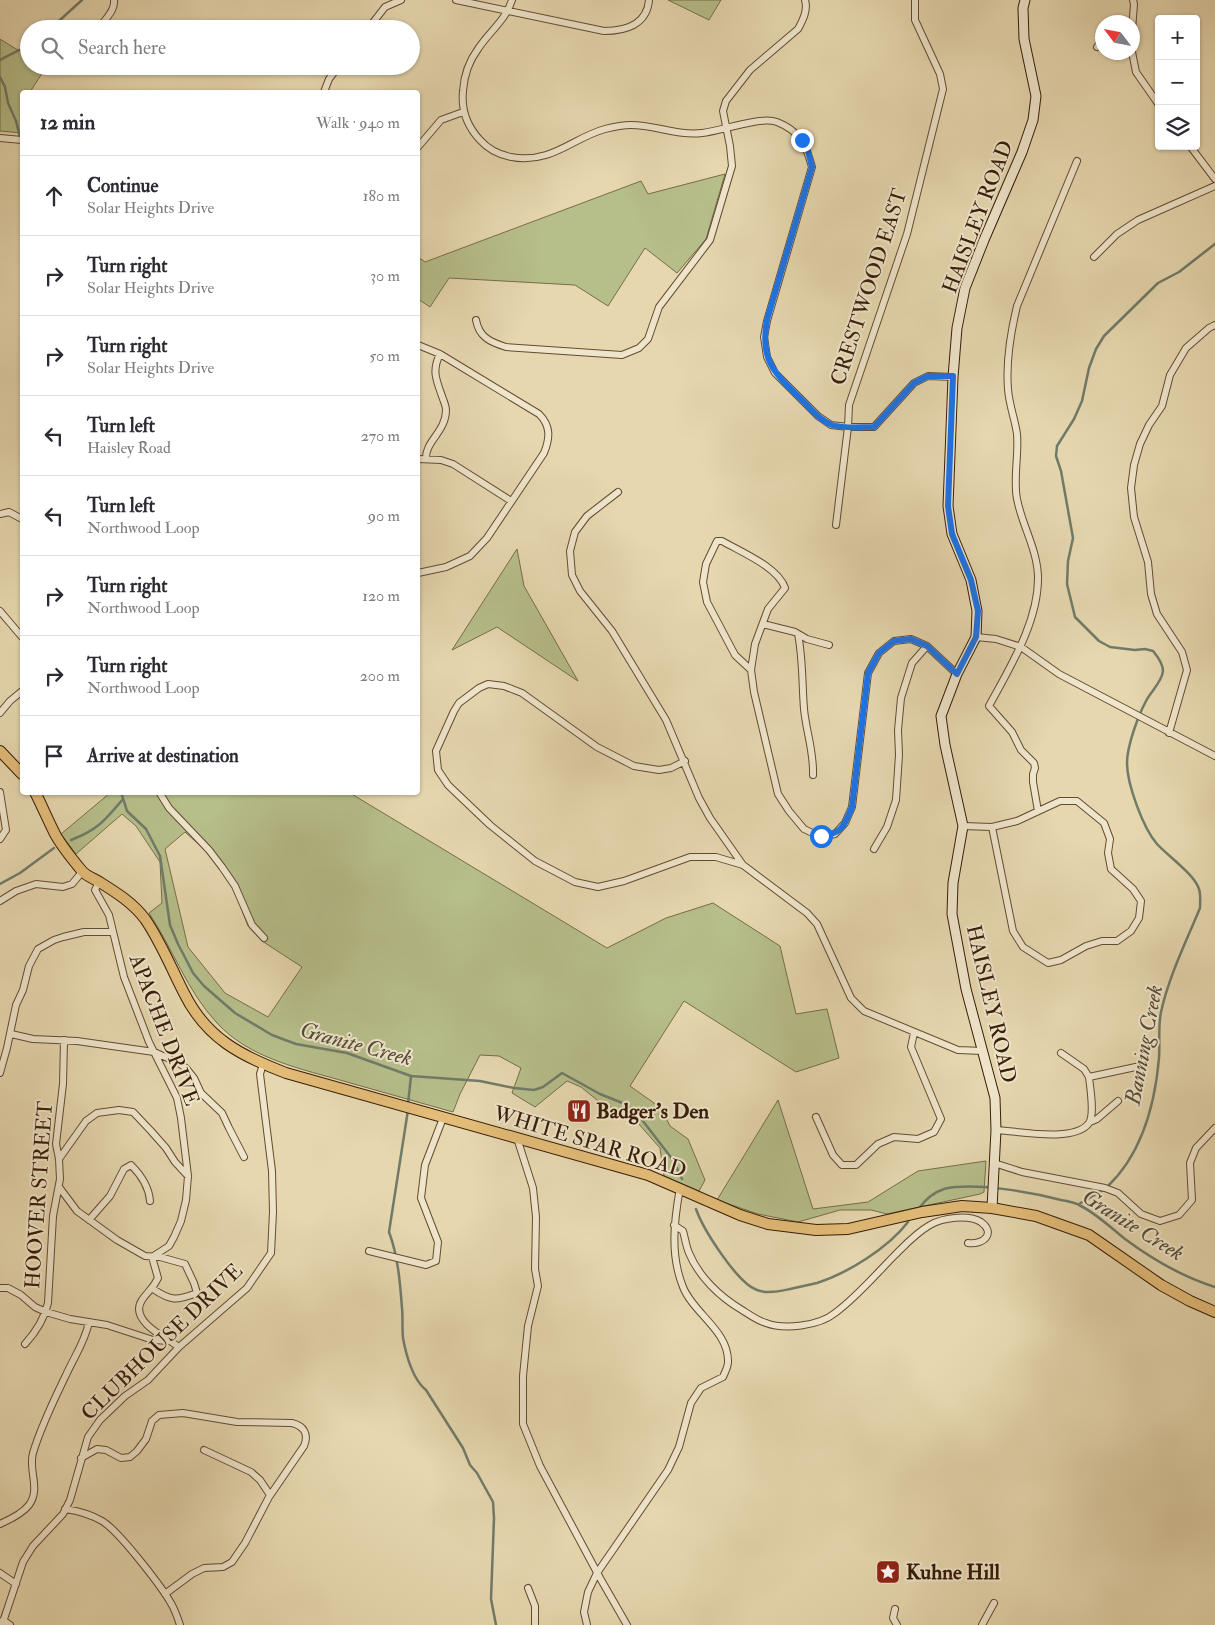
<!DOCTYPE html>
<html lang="en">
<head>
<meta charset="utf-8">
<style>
	body { margin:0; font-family:"IM FELL Double Pica",serif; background:#f7f7f7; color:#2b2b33 }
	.controls { position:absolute; right:15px; top:15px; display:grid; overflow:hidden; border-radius:5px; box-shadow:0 1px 4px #0004 }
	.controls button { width:45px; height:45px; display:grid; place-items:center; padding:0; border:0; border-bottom:1px solid #e1e1e2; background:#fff; color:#2b2b33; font:25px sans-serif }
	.compass { position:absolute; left:1095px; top:15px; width:45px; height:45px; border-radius:50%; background:#fff; box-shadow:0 1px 4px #0004; rotate:302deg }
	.stop { position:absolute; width:15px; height:15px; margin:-11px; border:4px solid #1a73e8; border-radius:50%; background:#fff }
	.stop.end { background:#1a73e8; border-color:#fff; box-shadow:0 1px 5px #0008 }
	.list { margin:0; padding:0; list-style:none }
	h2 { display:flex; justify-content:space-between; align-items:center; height:65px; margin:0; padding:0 20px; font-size:21px }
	h2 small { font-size:16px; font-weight:400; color:#7c7c81 }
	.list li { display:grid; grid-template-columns:32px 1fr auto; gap:15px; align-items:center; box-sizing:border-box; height:80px; padding:0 20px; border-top:1px solid #e1e1e2 }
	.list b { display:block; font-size:19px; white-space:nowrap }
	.list p { margin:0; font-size:16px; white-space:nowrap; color:#7c7c81 }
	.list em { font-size:16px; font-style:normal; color:#7c7c81 }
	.icon { flex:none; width:28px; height:28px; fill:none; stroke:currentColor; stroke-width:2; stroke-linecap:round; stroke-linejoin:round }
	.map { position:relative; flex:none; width:1215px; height:1625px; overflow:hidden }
	.search { position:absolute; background:#fff; box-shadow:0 1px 4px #0004; left:20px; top:20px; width:400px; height:55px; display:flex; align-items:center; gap:12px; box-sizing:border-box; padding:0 18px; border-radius:28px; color:#7c7c81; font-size:19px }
	.panel { position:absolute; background:#fff; box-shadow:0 1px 4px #0004; left:20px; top:90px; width:400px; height:705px; border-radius:5px }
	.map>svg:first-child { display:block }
	.green { fill:#b6be8a; stroke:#766d49; fill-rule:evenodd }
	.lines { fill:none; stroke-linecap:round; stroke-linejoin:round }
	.stream { stroke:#707b69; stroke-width:2.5 }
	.street-casing { stroke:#634b32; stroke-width:8 }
	.secondary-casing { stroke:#371c08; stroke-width:11 }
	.primary-casing { stroke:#371c08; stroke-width:12 }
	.street { stroke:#efe5cb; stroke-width:6 }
	.secondary { stroke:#efe5cb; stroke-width:9 }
	.primary { stroke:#e3bc78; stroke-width:10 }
	.route { stroke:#1a73e8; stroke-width:6 }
	.labels { text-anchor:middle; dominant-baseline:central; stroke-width:4; stroke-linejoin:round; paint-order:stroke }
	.street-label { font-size:21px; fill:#371c08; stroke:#efe5cb }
	.poi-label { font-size:21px; font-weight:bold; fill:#371c08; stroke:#efe5cb; text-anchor:start }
	.water-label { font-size:22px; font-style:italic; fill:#544b38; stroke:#efe5cb }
</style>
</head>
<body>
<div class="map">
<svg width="1215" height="1625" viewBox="0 0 1215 1625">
	<rect width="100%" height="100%" fill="#e6d7af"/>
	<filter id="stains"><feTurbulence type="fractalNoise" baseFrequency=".004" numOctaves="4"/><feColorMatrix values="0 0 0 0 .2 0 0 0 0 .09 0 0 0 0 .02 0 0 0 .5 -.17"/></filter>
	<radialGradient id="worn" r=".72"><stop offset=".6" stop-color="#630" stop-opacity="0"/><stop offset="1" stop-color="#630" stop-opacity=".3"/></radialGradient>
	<!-- green -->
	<path class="green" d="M668 0H721L709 20Z
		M0 39 29 57V66L46 67 30 92H22V133L0 131Z
		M725 174 706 239 677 273 645 248 608 306 575 285 449 278 430 307 418 299V257L425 262 641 181 648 194Z
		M517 549 524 586 578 681 497 627 452 650Z
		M110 793H350L607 948 666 918 713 903 780 946 796 1014 827 1009 839 1058 796 1072 684 1001 630 1086 661 1108 670 1126 688 1139 705 1180 699 1191 664 1176 660 1148 630 1114 602 1104 581 1087 567 1081 535 1107 512 1093 521 1068 499 1056 480 1055 460 1094 453 1112C418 1102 382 1092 347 1082 302 1069 250 1059 217 1023 187 991 173 949 149 913L162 903 160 862 136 826 122 814 76 854 61 834ZM185 832 207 852 233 887 248 926 262 941 302 967 268 1017 225 993 188 947 165 849Z
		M778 1100 813 1209 868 1202 918 1171 986 1161 984 1192 980 1194 887 1214 871 1210H840L798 1222 758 1214 717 1200Z"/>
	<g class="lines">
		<!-- stream -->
		<path class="stream" d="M50 29 82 0
			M0 60 29 45
			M0 77 5 87 8 103 16 121 22 145
			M121 792 127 811 146 829 160 856 170 925 178 944 193 973 204 986 235 1013 272 1035 296 1044 347 1053 411 1076 480 1081 514 1088 534 1090 543 1087 562 1073 600 1094 625 1104 636 1112 673 1160 682 1179
			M71 840C98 830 105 820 123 799
			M0 884 20 873 54 848
			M408 1104 411 1076
			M408 1110 389 1232C398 1256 400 1282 402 1308 403 1318 402 1328 403 1338 406 1355 413 1380 426 1390L463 1448 470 1465 477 1473 493 1502 494 1518 491 1599 496 1625
			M1107 1187C1142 1154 1155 1104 1159 1058 1160 1043 1158 1026 1161 1012 1169 976 1186 942 1200 908 1200 902 1201 895 1199 889 1194 874 1168 856 1157 844 1143 828 1127 784 1127 763 1127 746 1138 716 1146 701 1151 691 1162 682 1163 671 1163 663 1157 656 1153 651L1145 649 1135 650 1110 647 1099 641 1075 617 1067 584 1068 561 1073 538 1061 471 1056 456 1057 446 1074 419 1082 401 1089 368 1096 349 1104 336 1158 283 1179 272 1215 244
			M1079 1204 1103 1190
			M920 1207C926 1199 935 1192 944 1189 974 1182 1031 1192 1061 1200 1067 1201 1074 1202 1079 1205 1096 1213 1111 1228 1125 1239 1152 1259 1183 1277 1215 1287
			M696 1209C703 1229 737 1283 757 1290 767 1294 780 1291 790 1289 799 1287 808 1285 817 1283 848 1273 888 1248 908 1222"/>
		<defs>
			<path id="street" d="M456 0 604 31C625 31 647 25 649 0
				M512 0C506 20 489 32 478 49 469 61 464 76 463 91 461 110 467 126 480 140 496 158 523 162 546 155 566 149 583 135 605 129 613 127 623 125 631 125 655 125 678 136 702 133 721 131 760 116 777 122 800 131 806 145 812 167L767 321 764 337 767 357 775 373 818 416 831 425 848 427H874L914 383 928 376 953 377
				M103 23C108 16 115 9 114 0
				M368 29 385 7 401 0
				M1132 30 1134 4 1133 0
				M1097 47 1102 39
				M1132 52 1136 72 1159 105
				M324 92 329 79 339 66
				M0 138 22 140
				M1190 146 1215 179
				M418 147 441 120 463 112
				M1094 257 1117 234 1138 220 1215 186
				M476 320C479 337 490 342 506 347L622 355 639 348 648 339 659 307 710 240 732 166 730 146 723 111 726 101 750 70 798 29C803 20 808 10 805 0
				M418 345 440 354 539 414C551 426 550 438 544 453L487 538 470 556 446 567 418 573
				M418 459 441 460 453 464 511 501
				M426 459C425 441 446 432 446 410 446 406 444 402 443 399 437 381 431 372 440 354
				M618 492 587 516 575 532 570 551 572 575 580 591 612 631 666 720 699 798 710 818 743 865 807 913 817 924 851 998 864 1011 958 1050 983 1051
				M0 514 9 512 22 519
				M836 525 848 427 849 405 907 234 943 89 940 74 915 20V0
				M0 611 22 637
				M763 624 795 632 807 639 829 645
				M798 634C803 659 802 684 804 709 806 731 814 752 813 775
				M976 637 996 639 1021 647 1059 674 1215 756
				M751 670 735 655 707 602 703 582 706 564 717 541H722C741 552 778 567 785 588L768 609 755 644 751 670 754 692 778 794 789 811 804 829 821 837 835 834 845 823 852 807 868 673 879 653 894 641 911 639 927 646 957 674
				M0 713 10 701 22 691
				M1169 733 1187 670 1182 652 1157 614 1151 594 1148 562 1134 517 1131 488 1134 465 1140 444 1149 425 1162 406 1170 375 1186 348 1209 328 1215 325
				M685 761 671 768 659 770 634 766 597 747 522 693 504 686 488 684 479 688 459 703 454 711 436 751 438 770 448 785 490 825 535 861 575 882 598 887 624 881 690 857H716L743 865
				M0 792 6 830 0 839
				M159 792 169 808 209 850 222 867 235 886 252 925 264 938
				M1038 811 1033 782V774L1035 768 1034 763 1021 750 1012 732 989 706C1010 667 1039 621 1038 576 1037 549 1022 525 1017 499 1013 478 1019 455 1017 434 1015 419 1009 405 1008 389 1006 364 1011 331 1017 306L1077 161
				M963 826 992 827 1017 821 1060 801H1077L1104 823 1110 839 1108 853 1111 869 1133 889 1141 901 1139 918 1131 931 1117 941H1102L1086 946 1061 960 1048 963 1023 947 1013 931 992 827
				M874 849 887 827 896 800 899 755 898 730 901 698 912 663 927 646
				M99 882 95 890 109 915 124 977 149 1042 177 1098 181 1118 188 1176 186 1200 181 1221 174 1237 169 1246 152 1257 158 1278C153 1289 148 1291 142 1300 130 1318 158 1334 170 1341
				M0 901 16 891 36 884 63 887 72 884 82 872
				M11 1034 33 1039 77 1041 154 1052 177 1062 186 1068 194 1078 201 1093 222 1113 229 1128 244 1157
				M1061 1053 1084 1069 1089 1077
				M0 1073 7 1048 16 1005 23 990 29 966 38 949 54 940 63 937 84 932H113
				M816 1117 833 1155 842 1165H856L878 1144 894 1137 918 1139 934 1132 941 1119 911 1047 914 1033
				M1090 1122 1097 1119 1118 1101
				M996 1130C1017 1131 1075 1143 1089 1123 1095 1114 1090 1088 1089 1077L1145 1065
				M517 1138 533 1188 536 1217 535 1269 538 1286 528 1326 523 1376V1424L540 1466 600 1578 627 1625
				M59 1159 86 1121 97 1113 119 1110 133 1112 151 1131 166 1148 175 1162 188 1176
				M994 1163 1022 1172 1105 1188 1118 1193 1141 1214 1160 1221 1179 1215 1192 1200 1190 1163 1196 1148 1215 1128
				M59 1187 77 1211 117 1240 145 1256 160 1257 185 1264 194 1283 197 1293C176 1301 171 1301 153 1289
				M89 1220 110 1196 124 1169 131 1165C141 1175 149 1187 150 1201
				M674 1225 683 1231C685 1238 686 1246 689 1253 699 1277 720 1297 742 1310 750 1315 758 1321 766 1323 784 1330 819 1326 835 1313 857 1297 876 1274 895 1255 906 1244 916 1233 930 1225 942 1218 968 1214 981 1222 996 1233 984 1245 968 1243
				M369 1251 426 1265 436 1261 438 1242 421 1198 425 1165 443 1118
				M0 1288H8L21 1295 35 1307 46 1312 70 1319 107 1325 153 1340 170 1341 179 1347
				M25 1344C36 1332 44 1320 48 1303L53 1216 60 1179 59 1159 56 1144 63 1084 64 1040
				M204 1450 251 1472 260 1480 270 1495
				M81 1458 97 1449 106 1450 121 1458 130 1457 137 1451 146 1439 152 1421 159 1415 183 1413 237 1422 292 1423C304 1426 309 1434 304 1446L269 1497 245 1543 232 1562 223 1567 204 1568 192 1574 165 1594
				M65 1509C79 1511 90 1514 102 1521 118 1530 164 1589 173 1607 176 1613 178 1619 180 1625
				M0 1524C9 1520 23 1513 29 1505 41 1489 28 1470 33 1453 41 1426 54 1400 66 1375 74 1357 85 1342 89 1322
				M0 1573 16 1584
				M528 1588 535 1606V1625
				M895 1609 893 1618 897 1625
				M3 1620 10 1625
				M2 1625 23 1562 33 1546 63 1514 70 1500 88 1437 100 1420 125 1396 148 1380 179 1347 247 1288 271 1253 273 1212 272 1171 260 1074 263 1064
				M587 1625 584 1612 588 1592 597 1573 668 1470 679 1447 691 1403 701 1388 723 1377C725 1372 728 1367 728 1362 729 1331 693 1313 683 1287 670 1255 674 1221 680 1188
				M982 1625 994 1603"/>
			<path id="secondary" d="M992 1208 996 1130 995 1098 966 989 952 914 953 883 963 826 945 745 941 716 957 674 976 637 977 611 971 580 952 534 948 506 953 377 957 328 965 288 984 240 1022 152 1033 120 1036 96 1024 39 1023 8 1025 0"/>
			<path id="primary" d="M0 751 22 774
				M35 792C42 806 48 820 55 834 62 847 72 859 82 871 86 876 95 879 101 883 117 893 133 903 145 919 161 942 171 968 184 993 206 1038 241 1056 286 1073L648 1175 740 1215 768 1224 816 1230 848 1229 922 1212 962 1206 992 1208 1036 1216 1089 1235 1161 1285 1190 1301 1215 1312"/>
		</defs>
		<!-- street casing -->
		<use href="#street" class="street-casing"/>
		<!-- secondary casing -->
		<use href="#secondary" class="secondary-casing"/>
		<!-- primary casing -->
		<use href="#primary" class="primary-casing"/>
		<!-- street -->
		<use href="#street" class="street"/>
		<!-- secondary -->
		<use href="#secondary" class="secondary"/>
		<!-- primary -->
		<use href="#primary" class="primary"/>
	</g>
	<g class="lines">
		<!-- route -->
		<path class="route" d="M802 140 807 147 812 167 767 320C759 363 777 375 805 403 812 411 821 421 832 425 845 429 861 427 874 427L914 383 928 376H953L948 506 952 534 971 580 978 611 976 637 957 674 927 646 911 639 894 641 879 653 868 673 852 807C844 826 843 833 821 836"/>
	</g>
	<!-- icons -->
	<defs>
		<symbol id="restaurant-square" viewBox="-11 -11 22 22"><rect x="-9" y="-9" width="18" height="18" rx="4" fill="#8f2418" stroke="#efe5cb"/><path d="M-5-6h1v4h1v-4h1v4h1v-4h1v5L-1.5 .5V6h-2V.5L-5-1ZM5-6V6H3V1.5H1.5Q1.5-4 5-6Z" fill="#fff"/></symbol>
		<symbol id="sight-square" viewBox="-11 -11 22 22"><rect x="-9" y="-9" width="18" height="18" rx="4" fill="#8f2418" stroke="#efe5cb"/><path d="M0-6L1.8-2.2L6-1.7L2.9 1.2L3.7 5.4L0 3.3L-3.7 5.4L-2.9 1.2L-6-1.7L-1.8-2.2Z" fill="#fff"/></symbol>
	</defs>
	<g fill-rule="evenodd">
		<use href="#restaurant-square" x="565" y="1097" width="28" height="28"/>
		<use href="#sight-square" x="874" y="1558" width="28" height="28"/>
	</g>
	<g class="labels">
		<!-- street labels -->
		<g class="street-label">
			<text transform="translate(978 217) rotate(-69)">HAISLEY ROAD</text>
			<text transform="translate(869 287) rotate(-72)">CRESTWOOD EAST</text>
			<text transform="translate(991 1004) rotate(77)">HAISLEY ROAD</text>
			<text transform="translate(164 1030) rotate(69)">APACHE DRIVE</text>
			<text transform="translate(590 1142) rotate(17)">WHITE SPAR ROAD</text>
			<text transform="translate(39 1195) rotate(-86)">HOOVER STREET</text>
			<text transform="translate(162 1342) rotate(-44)">CLUBHOUSE DRIVE</text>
		</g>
		<!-- poi labels -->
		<g class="poi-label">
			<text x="596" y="1111">Badger's Den</text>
			<text x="906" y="1572">Kuhne Hill</text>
		</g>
		<!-- water labels -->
		<g class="water-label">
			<text transform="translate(356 1044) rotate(15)">Granite Creek</text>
			<text transform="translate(1144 1045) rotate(-79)">Banning Creek</text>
			<text transform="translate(1133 1225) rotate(32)">Granite Creek</text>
		</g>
	</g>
	<rect width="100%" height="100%" filter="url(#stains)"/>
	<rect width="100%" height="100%" fill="url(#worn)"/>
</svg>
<div class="controls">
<button>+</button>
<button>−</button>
<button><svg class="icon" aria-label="layers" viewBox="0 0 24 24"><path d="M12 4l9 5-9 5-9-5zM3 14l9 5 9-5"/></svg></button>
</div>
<svg class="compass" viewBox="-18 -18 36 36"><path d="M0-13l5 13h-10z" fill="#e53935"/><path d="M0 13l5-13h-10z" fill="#7c7c81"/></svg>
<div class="stop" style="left:821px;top:836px"></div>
<div class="stop end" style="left:802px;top:140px"></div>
<div class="search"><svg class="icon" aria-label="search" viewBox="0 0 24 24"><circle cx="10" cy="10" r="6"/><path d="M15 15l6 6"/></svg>Search here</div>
<section class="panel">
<h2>12 min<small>Walk · 940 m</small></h2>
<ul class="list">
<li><svg class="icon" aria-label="ahead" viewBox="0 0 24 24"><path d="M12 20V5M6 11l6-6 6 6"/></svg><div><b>Continue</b><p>Solar Heights Drive</p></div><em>180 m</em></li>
<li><svg class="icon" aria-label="right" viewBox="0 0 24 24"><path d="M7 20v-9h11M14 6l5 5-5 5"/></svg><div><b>Turn right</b><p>Solar Heights Drive</p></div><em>30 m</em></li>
<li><svg class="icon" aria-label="right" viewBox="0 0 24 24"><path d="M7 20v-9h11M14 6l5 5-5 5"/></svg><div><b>Turn right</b><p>Solar Heights Drive</p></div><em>50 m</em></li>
<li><svg class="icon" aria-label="left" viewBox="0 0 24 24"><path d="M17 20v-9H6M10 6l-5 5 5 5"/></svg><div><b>Turn left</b><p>Haisley Road</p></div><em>270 m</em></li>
<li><svg class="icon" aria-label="left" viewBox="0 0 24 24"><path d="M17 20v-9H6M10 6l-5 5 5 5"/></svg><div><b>Turn left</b><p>Northwood Loop</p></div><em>90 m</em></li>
<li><svg class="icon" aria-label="right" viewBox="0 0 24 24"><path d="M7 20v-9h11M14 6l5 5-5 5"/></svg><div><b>Turn right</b><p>Northwood Loop</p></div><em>120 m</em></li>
<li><svg class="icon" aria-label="right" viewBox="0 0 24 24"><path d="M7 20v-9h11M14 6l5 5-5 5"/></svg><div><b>Turn right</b><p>Northwood Loop</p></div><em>200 m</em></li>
<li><svg class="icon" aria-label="arrive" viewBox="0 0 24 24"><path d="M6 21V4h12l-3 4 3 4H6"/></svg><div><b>Arrive at destination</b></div></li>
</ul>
</section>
</div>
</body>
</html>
